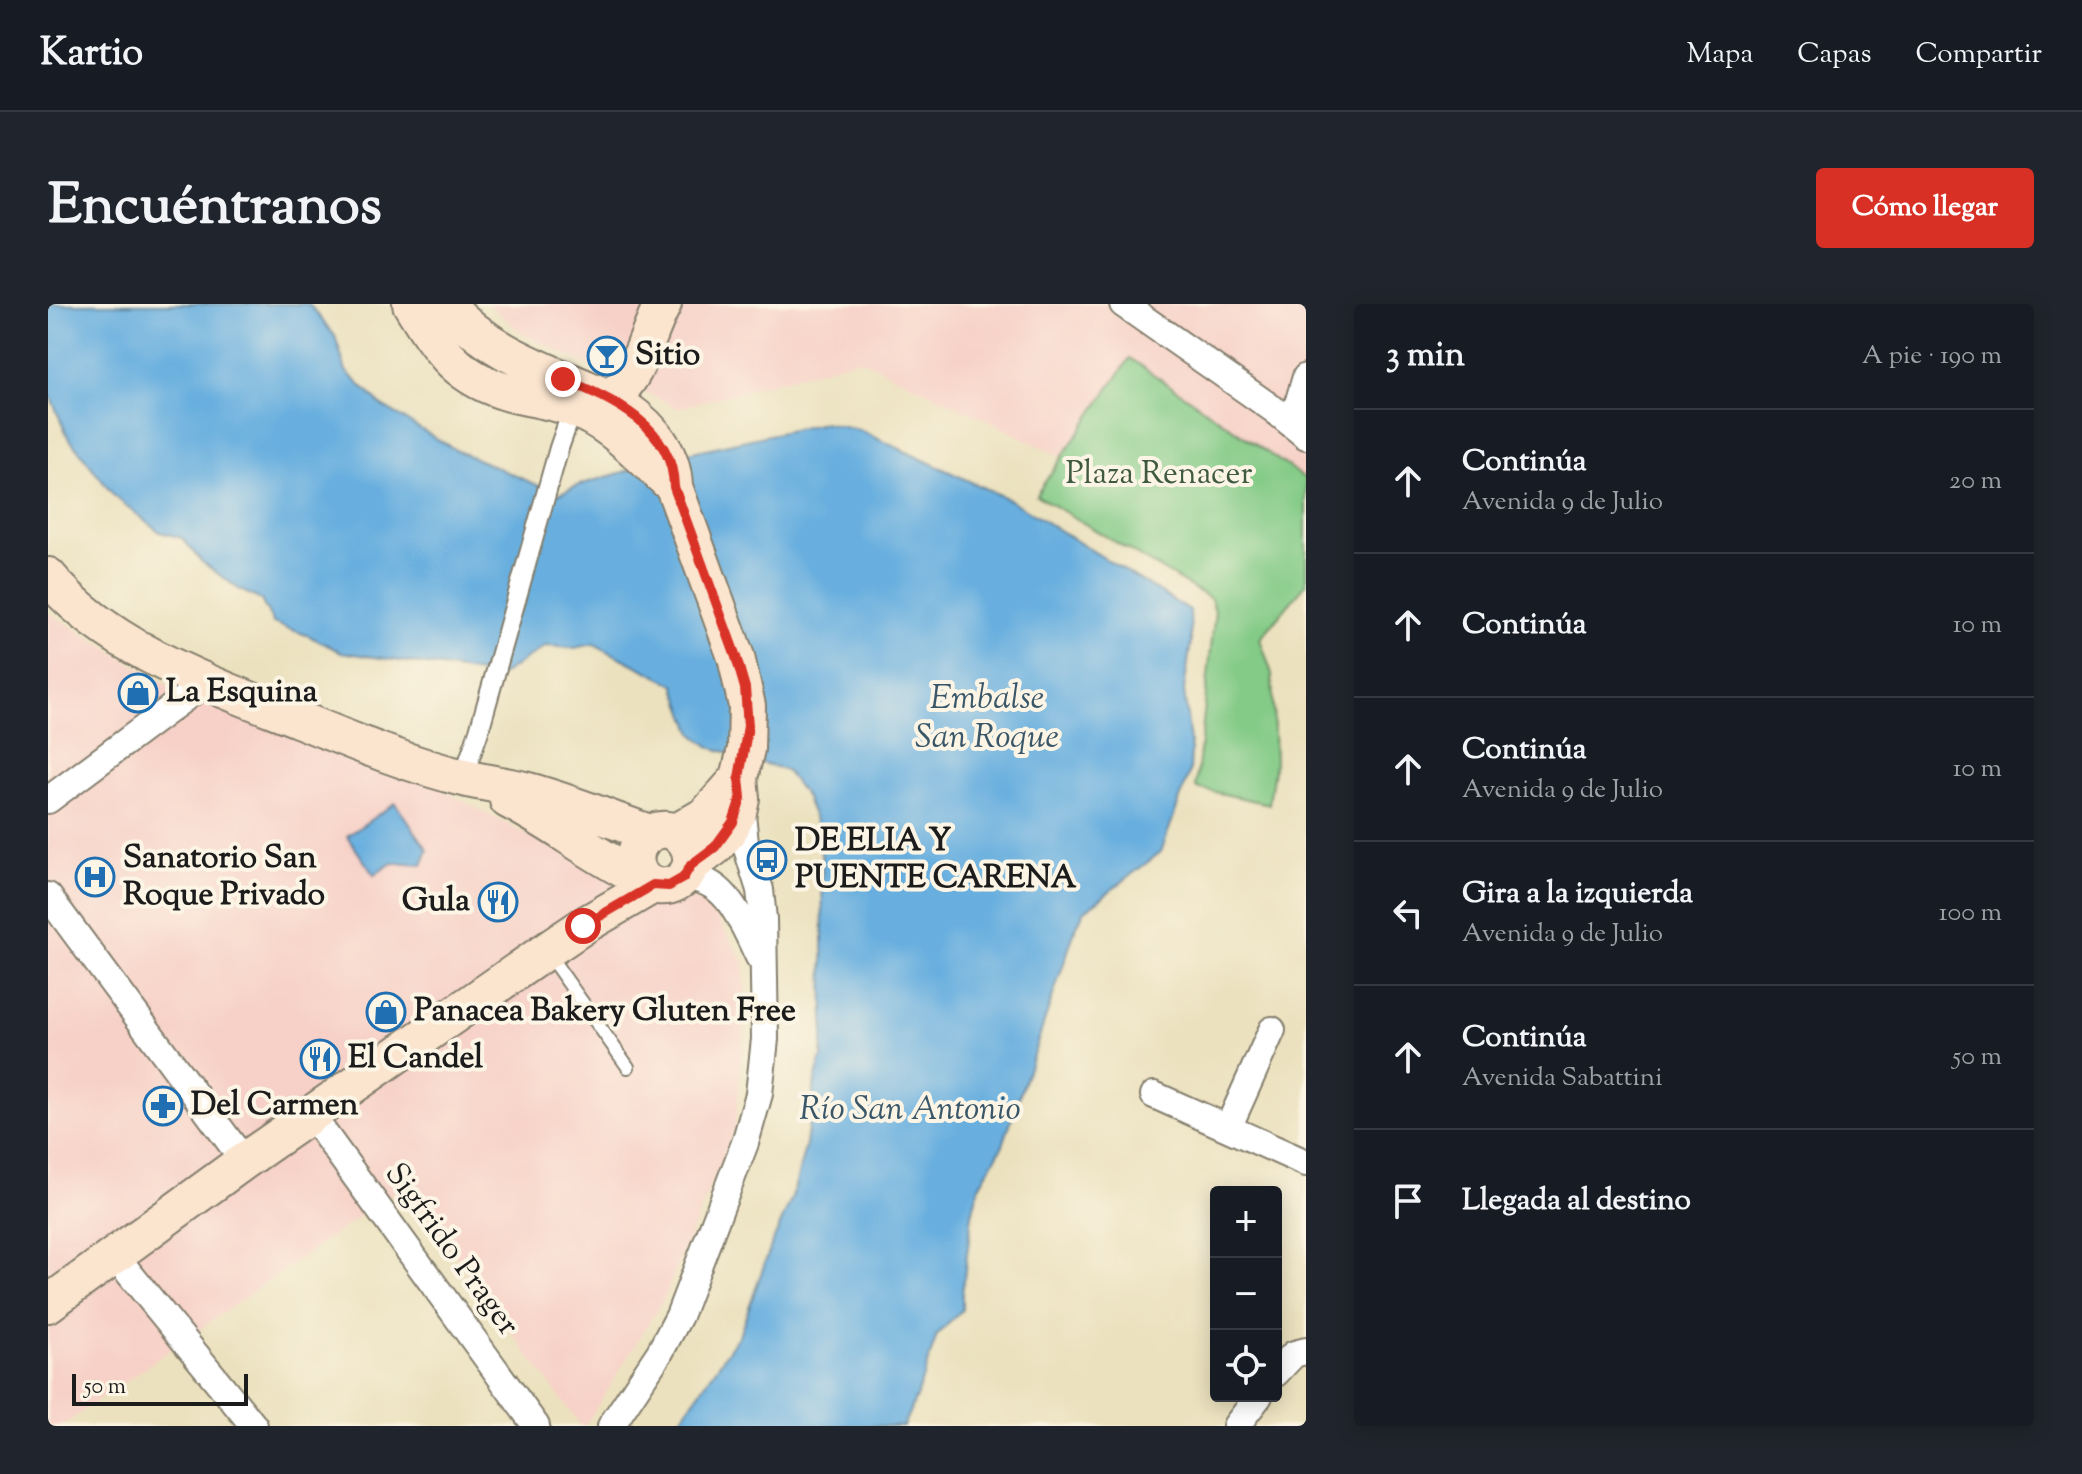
<!DOCTYPE html>
<html lang="es">
<head>
<meta charset="utf-8">
<style>
	body { margin:0; font-family:"Sorts Mill Goudy",serif; background:#20242c; color:#f1f3f6 }
	.controls { position:absolute; right:24px; bottom:24px; display:grid; overflow:hidden; border-radius:8px; box-shadow:0 4px 20px #0003 }
	.controls button { width:72px; height:72px; display:grid; place-items:center; padding:0; border:0; border-bottom:2px solid #363941; background:#171b24; color:#f1f3f6; font:40px sans-serif }
	.scale { position:absolute; left:24px; bottom:20px; width:176px; box-sizing:border-box; padding-left:8px; border:4px solid #1c1c1c; border-top:0; font-size:22px; line-height:28px; white-space:nowrap; color:#1c1c1c; -webkit-text-stroke:6px #fcf5e5; paint-order:stroke }
	.stop { position:absolute; width:24px; height:24px; margin:-18px; border:6px solid #d93025; border-radius:50%; background:#fff }
	.stop.end { background:#d93025; border-color:#fff; box-shadow:0 2px 8px #0008 }
	.list { margin:0; padding:0; list-style:none }
	h2 { display:flex; justify-content:space-between; align-items:center; height:104px; margin:0; padding:0 32px; font-size:34px }
	h2 small { font-size:26px; font-weight:400; color:#9ea1a6 }
	.list li { display:grid; grid-template-columns:52px 1fr auto; gap:24px; align-items:center; box-sizing:border-box; height:144px; padding:0 32px; border-top:2px solid #363941 }
	.list b { display:block; font-size:30px; white-space:nowrap }
	.list p { margin:0; font-size:26px; white-space:nowrap; color:#9ea1a6 }
	.list em { font-size:26px; font-style:normal; color:#9ea1a6 }
	.icon { flex:none; width:44px; height:44px; fill:none; stroke:currentColor; stroke-width:2; stroke-linecap:round; stroke-linejoin:round }
	.map { position:relative; flex:none; width:1258px; height:1122px; overflow:hidden; border-radius:8px }
	header { display:flex; align-items:center; gap:48px; box-sizing:border-box; height:112px; padding:0 40px; background:#171b24; border-bottom:2px solid #363941 }
	header strong { font-size:38px }
	nav { display:flex; gap:44px; margin-inline-start:auto; font-size:28px }
	.intro { display:flex; align-items:center; justify-content:space-between; box-sizing:border-box; height:192px; padding:0 48px }
	h1 { margin:0; font-size:56px }
	.button { padding:20px 36px; border-radius:8px; background:#d93025; color:#fff; font-size:28px; font-weight:700 }
	main { display:flex; gap:48px; padding:0 48px }
	aside { flex:1; background:#171b24; border-radius:8px; box-shadow:0 4px 20px #0003 }
	.map>svg:first-child { display:block }
	.built { fill:#f7d1c7 }
	.green { fill:#84cb87; stroke:#507452; stroke-width:2 }
	.water { fill:#68afdf; stroke:#42667e; stroke-width:2 }
	.lines { fill:none; stroke-linecap:round; stroke-linejoin:round }
	.service-casing { stroke:#847e6d; stroke-width:16 }
	.pedestrian-casing { stroke:#847e6d; stroke-width:22 }
	.minor-casing { stroke:#847e6d; stroke-width:30 }
	.secondary-casing { stroke:#847e6d; stroke-width:40 }
	.service { stroke:#fff; stroke-width:12 }
	.pedestrian { stroke:#fff; stroke-width:18 }
	.minor { stroke:#fff; stroke-width:26 }
	.secondary { stroke:#fbe5cf; stroke-width:36 }
	.route { stroke:#d93025; stroke-width:10 }
	.labels { text-anchor:middle; dominant-baseline:central; stroke-width:8; stroke-linejoin:round; paint-order:stroke }
	.poi-label { font-size:32px; font-weight:bold; fill:#1c1c1c; stroke:#fcf5e5; text-anchor:start }
	.park-label { font-size:32px; fill:#405941; stroke:#fcf5e5 }
	.street-label { font-size:32px; fill:#1c1c1c; stroke:#fcf5e5 }
	.water-label { font-size:34px; font-style:italic; fill:#3a576a; stroke:#fcf5e5 }
</style>
</head>
<body>
<header>
<strong>Kartio</strong>
<nav><a>Mapa</a><a>Capas</a><a>Compartir</a></nav>
</header>
<div class="intro"><h1>Encuéntranos</h1><a class="button">Cómo llegar</a></div>
<main>
<div class="map">
<svg width="1258" height="1122" viewBox="0 0 1258 1122">
	<rect width="100%" height="100%" fill="#fcf5e5"/>
	<filter id="ink" filterUnits="userSpaceOnUse"><feTurbulence type="fractalNoise" baseFrequency=".0125" numOctaves="2"/><feDisplacementMap in="SourceGraphic" scale="16" xChannelSelector="R" yChannelSelector="G"/><feConvolveMatrix kernelMatrix="1 2 1 2 8 2 1 2 1" color-interpolation-filters="sRGB"/></filter>
	<filter id="wash" filterUnits="userSpaceOnUse"><feTurbulence type="fractalNoise" baseFrequency=".006" numOctaves="4" result="noise"/><feDisplacementMap in="SourceGraphic" scale="32" xChannelSelector="R" yChannelSelector="G"/><feGaussianBlur stdDeviation="1.8" result="paint"/><feColorMatrix in="noise" values="0 0 0 0 0 0 0 0 0 0 0 0 0 0 0 0 0 1.4 0 .05"/><feComposite in="paint" operator="in"/></filter>
	<g filter="url(#wash)">
		<rect width="100%" height="100%" fill="#ebe1be"/>
		<!-- built -->
		<path class="built" d="M440 0H1258V180L1072 70 1014 153 812 55 630 104 475 30Z
			M0 308 119 381 381 479 565 576 660 598 696 659 698 703 687 824 615 996 537 1122H533L355 882 14 1122H0Z"/>
		<!-- green -->
		<path class="green" d="M1082 54 1258 175V280L1212 335 1224 370 1227 458 1221 500 1148 484 1167 307 1163 295 988 191Z"/>
		<!-- water -->
		<path class="water" d="M0 0H261L287 32 298 67 334 102 408 146 510 190 531 181 640 149 775 119 811 126 962 196 1142 307 1143 338 1136 386 1143 447 1142 467 1113 548 1036 607 1027 626 955 841 931 882 924 911 914 990V1006L889 1031 869 1091 855 1122H628L691 1031 724 939 744 894 758 840 767 777 774 753 776 720 774 556 768 518 756 490 737 466 662 443 645 430 627 381 546 340 526 344 498 342 452 372 293 348 261 332 225 319 213 296 192 286 153 257 134 234 112 228 66 192 19 131 0 87Z
			M347 499 380 546 374 561 344 559 326 571 299 532Z"/>
	</g>
	<g filter="url(#ink)">
		<g class="lines">
			<defs>
				<path id="service" d="M500 650 580 763"/>
				<path id="pedestrian" d="M415 474 431 427 511 144 525 104"/>
				<path id="minor" d="M1075 0 1225 105 1258 132
					M1240 116 1250 100 1258 73
					M0 496 158 378
					M635 574C679 571 695 621 711 653
					M0 592 196 857
					M1106 791 1258 859
					M263 811 488 1122
					M1180 824 1224 726
					M68 953 206 1122
					M1228 1069 1246 1050 1258 1047
					M563 1122 612 1048 631 1012 697 839 711 790 717 735 715 615 712 586 697 538 693 501
					M1188 1122 1211 1092"/>
				<path id="secondary" d="M363 0C392 47 410 76 466 90 486 95 507 97 526 105 564 119 590 150 619 176
					M399 0C439 50 506 69 562 95 595 115 625 142 626 183L688 353 699 402 698 445 691 474 693 494 690 508 680 528 667 543 643 561
					M544 102C590 89 595 37 615 0
					M0 272C59 345 165 381 250 415 304 437 359 460 416 474 436 479 456 481 476 486 519 497 560 515 602 529
					M460 496C504 518 543 550 588 572 595 575 602 581 610 582 623 584 635 577 641 566 645 556 643 545 637 537 614 507 569 543 596 576
					M627 529 658 511 691 474
					M0 1000 196 857 498 647 535 622 605 581"/>
			</defs>
			<!-- service casing -->
			<use href="#service" class="service-casing"/>
			<!-- pedestrian casing -->
			<use href="#pedestrian" class="pedestrian-casing"/>
			<!-- minor casing -->
			<use href="#minor" class="minor-casing"/>
			<!-- secondary casing -->
			<use href="#secondary" class="secondary-casing"/>
			<!-- service -->
			<use href="#service" class="service"/>
			<!-- pedestrian -->
			<use href="#pedestrian" class="pedestrian"/>
			<!-- minor -->
			<use href="#minor" class="minor"/>
			<!-- secondary -->
			<use href="#secondary" class="secondary"/>
		</g>
	</g>
	<g class="lines" filter="url(#ink)">
		<!-- route -->
		<path class="route" d="M515 75C564 95 625 122 626 183L688 353 697 384 700 422 691 474 693 494 685 518 667 543 643 561 635 574 621 582 605 581 535 622"/>
	</g>
	<!-- icons -->
	<defs>
		<symbol id="bar-ring" viewBox="-11 -11 22 22"><circle r="9.5" fill="#fcf5e5" stroke="#1f6fb2" stroke-width="1.5"/><path d="M-6-5H6L.8 .8V4.5H3.5V6h-7V4.5H-.8V.8Z" fill="#1f6fb2"/></symbol>
		<symbol id="shop-ring" viewBox="-11 -11 22 22"><circle r="9.5" fill="#fcf5e5" stroke="#1f6fb2" stroke-width="1.5"/><path d="M-5-2.5h2.3a2.7 3.5 0 0 1 5.4 0H5L5.5 6h-11ZM-1.5-2.5h3a1.5 2.3 0 0 0-3 0Z" fill="#1f6fb2"/></symbol>
		<symbol id="bus-ring" viewBox="-11 -11 22 22"><circle r="9.5" fill="#fcf5e5" stroke="#1f6fb2" stroke-width="1.5"/><path d="M-5-6H5V4H4V6H2V4H-2V6H-4V4H-5ZM-3.5-4V0h7V-4ZM-3.5 1.2v1.5H-2V1.2ZM2 1.2v1.5H3.5V1.2Z" fill="#1f6fb2"/></symbol>
		<symbol id="hospital-ring" viewBox="-11 -11 22 22"><circle r="9.5" fill="#fcf5e5" stroke="#1f6fb2" stroke-width="1.5"/><path d="M-5-5h3v3.5h4V-5h3V5h-3V1.5h-4V5h-3Z" fill="#1f6fb2"/></symbol>
		<symbol id="restaurant-ring" viewBox="-11 -11 22 22"><circle r="9.5" fill="#fcf5e5" stroke="#1f6fb2" stroke-width="1.5"/><path d="M-5-6h1v4h1v-4h1v4h1v-4h1v5L-1.5 .5V6h-2V.5L-5-1ZM5-6V6H3V1.5H1.5Q1.5-4 5-6Z" fill="#1f6fb2"/></symbol>
		<symbol id="pharmacy-ring" viewBox="-11 -11 22 22"><circle r="9.5" fill="#fcf5e5" stroke="#1f6fb2" stroke-width="1.5"/><path d="M-2-6h4v4h4v4h-4v4h-4v-4h-4v-4h4Z" fill="#1f6fb2"/></symbol>
	</defs>
	<g fill-rule="evenodd">
		<use href="#bar-ring" x="537" y="30" width="44" height="44"/>
		<use href="#shop-ring" x="68" y="367" width="44" height="44"/>
		<use href="#bus-ring" x="697" y="534" width="44" height="44"/>
		<use href="#hospital-ring" x="25" y="551" width="44" height="44"/>
		<use href="#restaurant-ring" x="428" y="576" width="44" height="44"/>
		<use href="#shop-ring" x="316" y="686" width="44" height="44"/>
		<use href="#restaurant-ring" x="250" y="733" width="44" height="44"/>
		<use href="#pharmacy-ring" x="93" y="780" width="44" height="44"/>
	</g>
	<g class="labels">
		<!-- poi labels -->
		<g class="poi-label">
			<text x="587" y="52">Sitio</text>
			<text x="118" y="389">La Esquina</text>
			<text x="747" y="538">DE ELIA Y<tspan x="747" dy="37">PUENTE CARENA</tspan></text>
			<text x="75" y="555">Sanatorio San<tspan x="75" dy="37">Roque Privado</tspan></text>
			<text x="422" y="598" text-anchor="end">Gula</text>
			<text x="366" y="708">Panacea Bakery Gluten Free</text>
			<text x="300" y="755">El Candel</text>
			<text x="143" y="802">Del Carmen</text>
		</g>
		<!-- park labels -->
		<g class="park-label">
			<text x="1111" y="171">Plaza Renacer</text>
		</g>
		<!-- street labels -->
		<g class="street-label">
			<text transform="translate(403 946) rotate(54)">Sigfrido Prager</text>
		</g>
		<!-- water labels -->
		<g class="water-label">
			<text x="939" y="395">Embalse<tspan x="939" dy="39">San Roque</tspan></text>
			<text x="862" y="806">Río San Antonio</text>
		</g>
	</g>
</svg>
<div class="controls">
<button>+</button>
<button>−</button>
<button><svg class="icon" aria-label="locate" viewBox="0 0 24 24"><circle cx="12" cy="12" r="6"/><path d="M12 2v4M12 18v4M2 12h4M18 12h4"/></svg></button>
</div>
<div class="scale">50 m</div>
<div class="stop" style="left:535px;top:622px"></div>
<div class="stop end" style="left:515px;top:75px"></div>
</div>
<aside>
<h2>3 min<small>A pie · 190 m</small></h2>
<ul class="list">
<li><svg class="icon" aria-label="ahead" viewBox="0 0 24 24"><path d="M12 20V5M6 11l6-6 6 6"/></svg><div><b>Continúa</b><p>Avenida 9 de Julio</p></div><em>20 m</em></li>
<li><svg class="icon" aria-label="ahead" viewBox="0 0 24 24"><path d="M12 20V5M6 11l6-6 6 6"/></svg><div><b>Continúa</b></div><em>10 m</em></li>
<li><svg class="icon" aria-label="ahead" viewBox="0 0 24 24"><path d="M12 20V5M6 11l6-6 6 6"/></svg><div><b>Continúa</b><p>Avenida 9 de Julio</p></div><em>10 m</em></li>
<li><svg class="icon" aria-label="left" viewBox="0 0 24 24"><path d="M17 20v-9H6M10 6l-5 5 5 5"/></svg><div><b>Gira a la izquierda</b><p>Avenida 9 de Julio</p></div><em>100 m</em></li>
<li><svg class="icon" aria-label="ahead" viewBox="0 0 24 24"><path d="M12 20V5M6 11l6-6 6 6"/></svg><div><b>Continúa</b><p>Avenida Sabattini</p></div><em>50 m</em></li>
<li><svg class="icon" aria-label="arrive" viewBox="0 0 24 24"><path d="M6 21V4h12l-3 4 3 4H6"/></svg><div><b>Llegada al destino</b></div></li>
</ul>
</aside>
</main>
</body>
</html>
